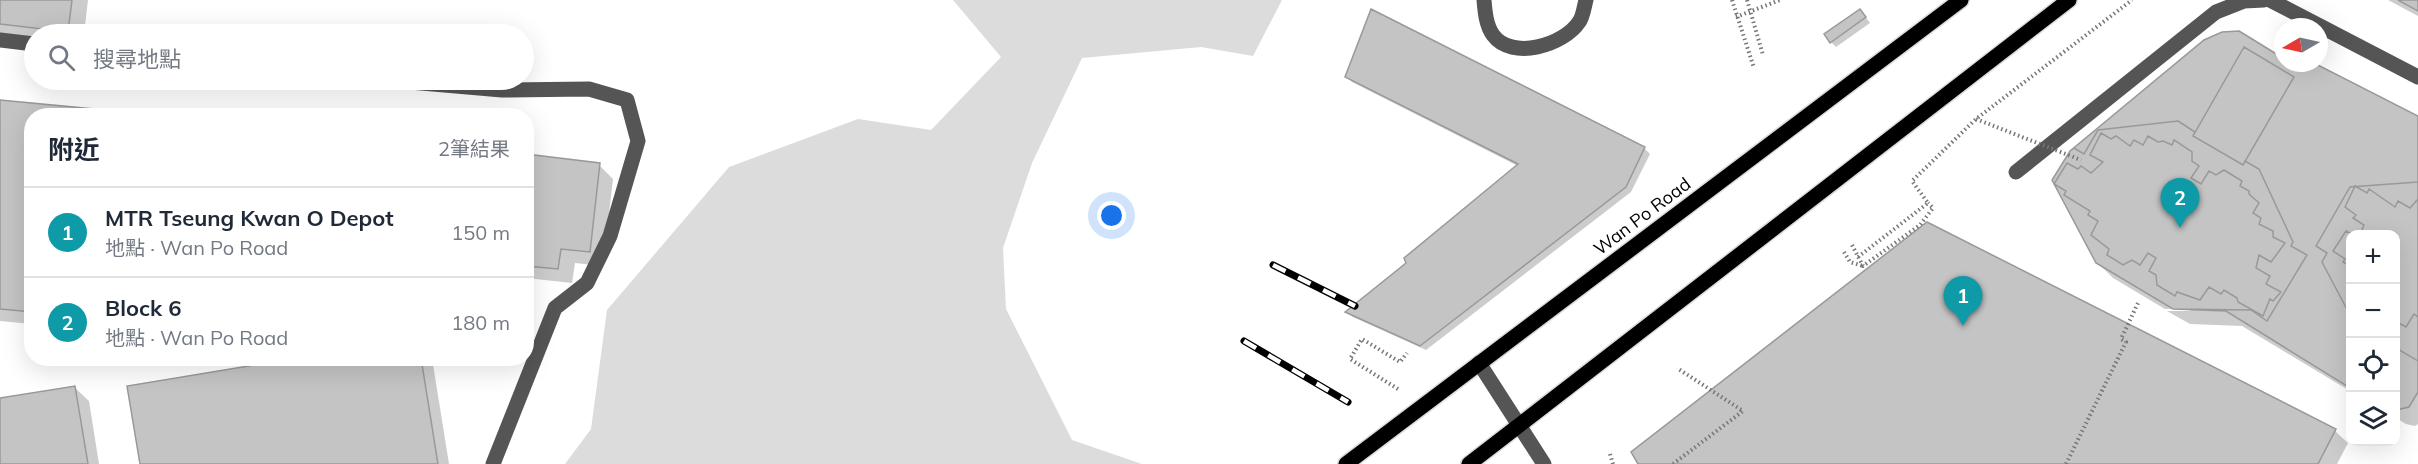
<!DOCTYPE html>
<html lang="zh-TW">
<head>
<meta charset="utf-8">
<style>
	body { margin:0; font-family:Mulish,"Noto Sans TC",sans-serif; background:#f6f6f7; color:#1f2937 }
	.controls { position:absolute; right:18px; bottom:18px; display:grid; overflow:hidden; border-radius:12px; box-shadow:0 6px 24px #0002 }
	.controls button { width:54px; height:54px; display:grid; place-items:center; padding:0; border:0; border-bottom:2px solid #e0e1e3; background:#fff; color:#1f2937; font:30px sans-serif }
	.compass { position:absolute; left:2274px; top:18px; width:54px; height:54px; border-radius:50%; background:#fff; box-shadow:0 6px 24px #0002; rotate:261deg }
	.you { position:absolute; left:1112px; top:216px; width:21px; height:21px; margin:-15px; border:4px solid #fff; border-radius:50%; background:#1a73e8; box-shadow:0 0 0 9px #1a73e833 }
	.badge { display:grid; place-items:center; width:39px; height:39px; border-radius:50%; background:#7c3aed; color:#fff; font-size:20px; font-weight:700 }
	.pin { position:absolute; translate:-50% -50px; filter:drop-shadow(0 2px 3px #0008) }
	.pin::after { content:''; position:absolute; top:32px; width:21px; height:18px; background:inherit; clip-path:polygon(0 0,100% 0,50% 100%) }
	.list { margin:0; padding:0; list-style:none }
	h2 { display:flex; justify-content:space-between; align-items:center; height:78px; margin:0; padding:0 24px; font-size:26px }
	h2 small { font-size:20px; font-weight:400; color:#747a83 }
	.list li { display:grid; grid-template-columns:39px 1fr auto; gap:18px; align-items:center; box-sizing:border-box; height:90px; padding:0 24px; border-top:2px solid #e0e1e3 }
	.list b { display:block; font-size:22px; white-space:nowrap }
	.list p { margin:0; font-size:20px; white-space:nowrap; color:#747a83 }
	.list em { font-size:20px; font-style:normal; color:#747a83 }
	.icon { flex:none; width:33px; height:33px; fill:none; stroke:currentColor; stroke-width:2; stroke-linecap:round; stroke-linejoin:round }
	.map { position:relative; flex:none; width:2418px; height:464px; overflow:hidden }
	.search { position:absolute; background:#fff; box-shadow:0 6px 24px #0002; left:24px; top:24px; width:510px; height:66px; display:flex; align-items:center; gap:15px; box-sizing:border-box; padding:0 21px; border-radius:33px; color:#747a83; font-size:22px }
	.panel { position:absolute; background:#fff; box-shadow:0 6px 24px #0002; left:24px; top:108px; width:510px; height:258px; border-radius:24px }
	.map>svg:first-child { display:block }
	.green { fill:#dcdcdc }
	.shadow { fill:#0003 }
	.building { fill:#c4c4c4; stroke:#999; stroke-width:1.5 }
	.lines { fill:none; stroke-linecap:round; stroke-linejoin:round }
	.major-casing { stroke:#dbdbdb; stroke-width:18 }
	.path { stroke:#777; stroke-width:4; stroke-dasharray:1.5 3; stroke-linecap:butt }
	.minor { stroke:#555; stroke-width:15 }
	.major { stroke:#000; stroke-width:15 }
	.rail-casing { stroke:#000; stroke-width:7 }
	.rail { stroke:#fff; stroke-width:4.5; stroke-dasharray:14; stroke-linecap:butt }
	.path-bridge { stroke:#777; stroke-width:4; stroke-dasharray:1.5 3; stroke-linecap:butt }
	.labels { text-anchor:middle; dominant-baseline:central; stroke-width:6; stroke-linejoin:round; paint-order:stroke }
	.street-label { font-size:18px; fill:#000; stroke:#fff }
</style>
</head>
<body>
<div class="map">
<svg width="2418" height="464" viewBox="0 0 2418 464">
	<rect width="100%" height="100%" fill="#fff"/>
	<!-- green -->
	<path class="green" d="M953 0H1282L1253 56 1201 47 1082 58 1032 163 1003 248 1006 309 1072 440 1142 464H565L591 429 607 310 729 167 858 119 931 130 1001 57Z"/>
	<!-- shadow -->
	<path class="shadow" d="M0 0H88L84 34H34V40L0 36Z
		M2388 0H2418V16Z
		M1371 11 1644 148 1650 154 1631 192 1426 350 1353 317 1348 312 1408 264 1518 166 1352 82 1347 77Z
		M1865 16 1870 23 1836 47 1831 42Z
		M2283 59V63H2289L2303 71 2308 63H2311L2418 117V424L2415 426 2406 424 2396 418V234H2350V391L2242 326 2190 324 2167 311H2191L2187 308 2165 309 2113 278 2097 262Z
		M0 102 94 111 98 116H32V324L0 321Z
		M526 156 599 165 613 179 603 266 575 263 572 283 526 278Z
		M1927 224 2335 431 2348 443 2337 464H1640Z
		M307 358H432L449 464H141Z
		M74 387 89 401 99 464H0V399Z"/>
	<!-- building -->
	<path class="building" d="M0 0H72L68 32 0 24Z
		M2398 0H2418V11Z
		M1371 9 1645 147 1626 187 1420 346 1345 312 1406 263 1404 258 1518 164 1345 77Z
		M1860 9 1866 17 1830 43 1824 34Z
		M2239 31 2283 58V63H2292L2302 69 2306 63H2314L2418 116V392L2409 407 2396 410V234H2350V388L2226 311 2173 309 2096 263 2052 180 2070 151 2204 40 2222 32Z
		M2244 47 2294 77 2243 165 2193 136Z
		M0 100 94 109V116H32V312L0 309Z
		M154 110 202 116H153Z
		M2178 121 2195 132 2193 136 2243 165 2245 161 2259 169 2293 242 2291 246 2307 255 2267 321 2251 310 2173 309 2096 263 2052 180 2070 151 2074 148 2084 154 2098 130Z
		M2101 133 2111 139 2116 136 2130 146 2134 140 2143 145 2148 136 2158 142 2163 141 2172 145 2174 140 2192 152V161L2199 166 2191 178 2201 184 2209 171 2216 175 2224 170 2242 181 2240 186 2249 191V194L2259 203 2253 213 2261 218 2259 224 2273 231V237L2285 243 2271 262 2259 255 2256 268 2270 276 2266 284 2281 292 2273 301 2270 299 2263 316 2238 302 2237 298 2224 290 2221 294 2209 287 2200 300 2177 292 2175 296 2157 285 2156 275 2149 271 2156 258 2148 253 2140 265 2132 260 2123 265 2107 255 2109 249 2091 235 2098 221 2088 215 2090 211 2064 195 2066 191 2054 184 2067 163 2078 169 2081 166 2091 173 2103 162 2090 155Z
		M526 154 600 163 590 252 561 249 558 269 526 266Z
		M2418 182V361L2396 348V234H2350V315L2322 262 2327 253 2316 246 2350 187Z
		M2355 186 2367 193 2369 189 2395 207 2398 201 2410 208 2418 199V317L2414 314 2406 327 2399 323 2396 324V234H2360L2364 225 2353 218 2356 215 2345 207Z
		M1927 222 2336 429 2318 464H1638L1631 452Z
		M2346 231 2352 234 2350 266 2343 262 2345 259 2333 251Z
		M297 358H421L438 464H140L127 386Z
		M75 386 88 464H0V398Z"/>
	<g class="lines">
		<defs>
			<path id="major" d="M1346 464 1961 0
				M1469 464 2069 0"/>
		</defs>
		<!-- major casing -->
		<use href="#major" class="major-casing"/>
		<!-- path -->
		<path class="path" d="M1732 0 1754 68
			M1747 0 1763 55
			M1736 17 1780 0
			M1852 245 1863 266 1920 225 1933 208 1928 203
			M1844 252 1850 262 1863 266
			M1858 257 1928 203 1912 181 1976 119 2132 0
			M1398 389 1350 359 1362 339 1400 362 1407 353
			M1610 454 1613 464
			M1673 464 1743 411 1677 368
			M2066 464 2126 342 2121 339 2138 303"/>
		<!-- minor -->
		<path class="minor" d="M1484 0C1485 12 1486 25 1493 35 1512 61 1564 45 1579 22 1583 17 1584 7 1586 0
			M2270 0 2418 77
			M0 40 34 44
			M387 80 502 90 589 89 627 100 638 141 610 236 587 283 555 308 493 464
			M2016 172 2216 12 2244 1 2264 0
			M1479 363 1544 464"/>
		<!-- major -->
		<use href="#major" class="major"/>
		<defs>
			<path id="rail" d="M1273 265 1355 306
				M1244 341 1348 402"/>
		</defs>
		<!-- rail casing -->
		<use href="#rail" class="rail-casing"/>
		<!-- rail -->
		<use href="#rail" class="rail"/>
		<!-- path-bridge -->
		<path class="path-bridge" d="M1976 119 2081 160"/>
	</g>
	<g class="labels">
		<!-- street labels -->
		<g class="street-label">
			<text transform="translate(1642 216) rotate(-37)">Wan Po Road</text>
		</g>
	</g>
</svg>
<div class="controls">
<button>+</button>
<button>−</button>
<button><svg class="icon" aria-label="locate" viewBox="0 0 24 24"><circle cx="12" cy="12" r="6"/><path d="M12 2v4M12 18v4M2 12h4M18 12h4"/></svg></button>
<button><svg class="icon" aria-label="layers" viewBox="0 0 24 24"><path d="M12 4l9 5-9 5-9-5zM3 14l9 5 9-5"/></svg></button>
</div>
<svg class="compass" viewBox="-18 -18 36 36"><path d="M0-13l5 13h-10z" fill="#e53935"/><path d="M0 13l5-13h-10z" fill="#747a83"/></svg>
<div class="you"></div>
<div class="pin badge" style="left:1963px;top:326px;background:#0f9aa8">1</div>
<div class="pin badge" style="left:2180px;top:228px;background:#0f9aa8">2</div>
<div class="search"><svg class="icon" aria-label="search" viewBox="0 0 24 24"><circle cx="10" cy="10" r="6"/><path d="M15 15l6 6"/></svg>搜尋地點</div>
<section class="panel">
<h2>附近<small>2筆結果</small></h2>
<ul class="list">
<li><span class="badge" style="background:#0f9aa8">1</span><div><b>MTR Tseung Kwan O Depot</b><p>地點 · Wan Po Road</p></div><em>150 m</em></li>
<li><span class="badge" style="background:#0f9aa8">2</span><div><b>Block 6</b><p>地點 · Wan Po Road</p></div><em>180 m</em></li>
</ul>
</section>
</div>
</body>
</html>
